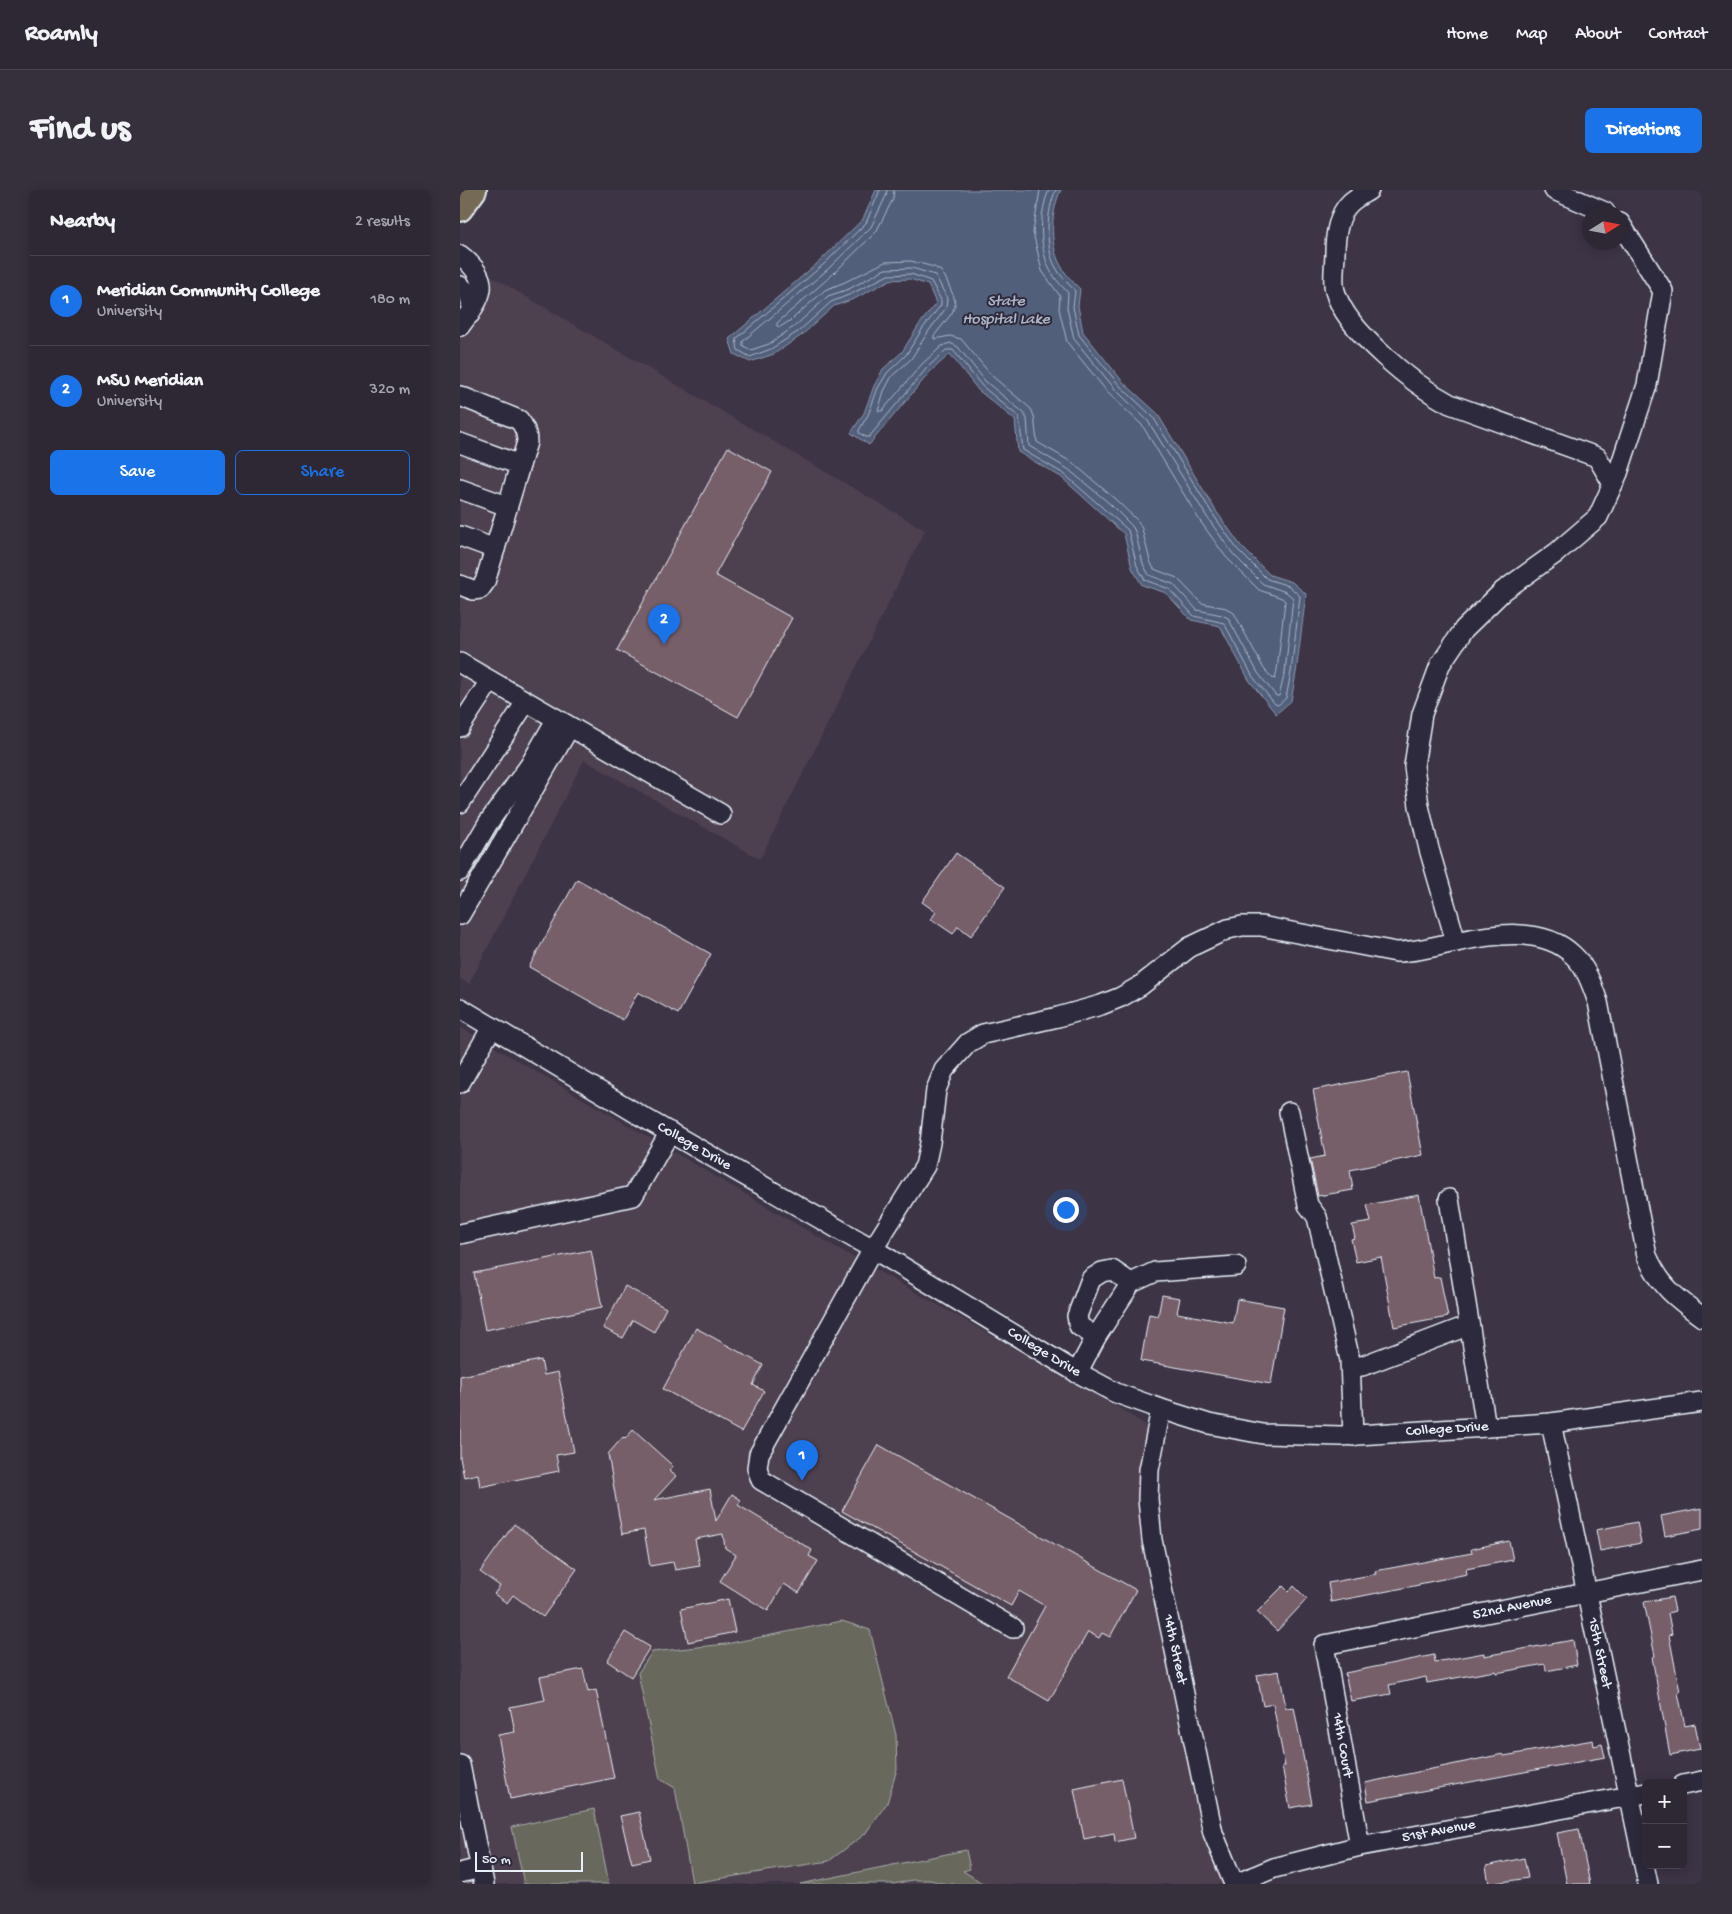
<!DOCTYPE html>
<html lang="en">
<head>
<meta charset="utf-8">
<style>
	body { margin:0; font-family:"Gochi Hand",sans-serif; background:#362f3c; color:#f1f3f6 }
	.controls { position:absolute; right:15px; bottom:15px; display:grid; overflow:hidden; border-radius:8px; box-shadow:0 2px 12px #0003 }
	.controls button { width:45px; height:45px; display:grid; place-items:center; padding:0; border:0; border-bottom:1px solid #49444f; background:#2e2734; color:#f1f3f6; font:25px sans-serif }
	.compass { position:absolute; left:1122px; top:15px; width:45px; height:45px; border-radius:50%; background:#2e2734; box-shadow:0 2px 12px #0003; rotate:79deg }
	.scale { position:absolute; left:15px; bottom:12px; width:108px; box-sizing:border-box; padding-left:5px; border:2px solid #e8f1f8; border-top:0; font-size:14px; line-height:18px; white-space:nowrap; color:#e8f1f8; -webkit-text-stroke:4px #2f2a3d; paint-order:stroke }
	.you { position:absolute; left:605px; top:1019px; width:18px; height:18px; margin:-12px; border:4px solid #fff; border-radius:50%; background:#1a73e8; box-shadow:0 0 0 8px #1a73e833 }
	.badge { display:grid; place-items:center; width:32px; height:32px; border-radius:50%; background:#1a73e8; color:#fff; font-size:16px; font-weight:700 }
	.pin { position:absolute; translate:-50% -41px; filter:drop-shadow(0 1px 2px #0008) }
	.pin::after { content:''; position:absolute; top:26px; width:18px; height:15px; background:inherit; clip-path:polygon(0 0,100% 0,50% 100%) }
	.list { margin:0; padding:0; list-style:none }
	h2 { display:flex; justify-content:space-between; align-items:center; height:65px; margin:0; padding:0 20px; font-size:21px }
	h2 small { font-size:16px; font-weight:400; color:#a7a5ac }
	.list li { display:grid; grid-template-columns:32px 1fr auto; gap:15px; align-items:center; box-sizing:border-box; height:90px; padding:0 20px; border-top:1px solid #49444f }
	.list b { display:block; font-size:19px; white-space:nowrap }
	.list p { margin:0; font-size:16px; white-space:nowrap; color:#a7a5ac }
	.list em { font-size:16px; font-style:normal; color:#a7a5ac }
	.actions { display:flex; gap:10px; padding:15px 20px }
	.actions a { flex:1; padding:11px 0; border:1px solid #1a73e8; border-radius:8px; text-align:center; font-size:18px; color:#1a73e8 }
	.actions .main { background:#1a73e8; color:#fff }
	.map { position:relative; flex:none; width:1242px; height:1694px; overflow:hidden; border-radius:8px }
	header { display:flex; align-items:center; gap:30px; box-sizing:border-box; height:70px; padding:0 25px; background:#2e2734; border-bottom:1px solid #49444f }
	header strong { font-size:24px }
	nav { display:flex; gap:28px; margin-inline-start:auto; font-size:18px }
	.intro { display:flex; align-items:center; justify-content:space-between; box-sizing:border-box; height:120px; padding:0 30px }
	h1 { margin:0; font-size:35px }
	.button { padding:12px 22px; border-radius:8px; background:#1a73e8; color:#fff; font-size:18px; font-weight:700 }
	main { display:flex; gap:30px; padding:0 30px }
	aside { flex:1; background:#2e2734; border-radius:8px; box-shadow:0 2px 12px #0003 }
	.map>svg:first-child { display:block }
	.built { fill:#4e4150 }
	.green { fill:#68695b; stroke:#a8adaa }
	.water { fill:#515e7a; stroke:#8d99ac }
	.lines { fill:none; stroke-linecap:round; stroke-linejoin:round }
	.shore { stroke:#acb6c6; stroke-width:1 }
	.building { fill:#775e69; stroke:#e8f1f8 }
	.minor-casing { stroke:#e8f1f8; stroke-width:22 }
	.major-casing { stroke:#e8f1f8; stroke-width:28 }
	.minor { stroke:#2f2a3d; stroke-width:19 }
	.major { stroke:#746b55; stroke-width:24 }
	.labels { text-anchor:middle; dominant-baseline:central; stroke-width:4; stroke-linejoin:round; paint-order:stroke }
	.street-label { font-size:15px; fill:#e8f1f8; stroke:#2f2a3d }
	.water-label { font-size:16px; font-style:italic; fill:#acb6c6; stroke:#2f2a3d }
</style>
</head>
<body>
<header>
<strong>Roamly</strong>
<nav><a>Home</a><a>Map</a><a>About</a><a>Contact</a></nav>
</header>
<div class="intro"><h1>Find us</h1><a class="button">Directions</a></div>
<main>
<aside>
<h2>Nearby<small>2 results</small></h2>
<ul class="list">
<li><span class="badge">1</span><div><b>Meridian Community College</b><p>University</p></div><em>180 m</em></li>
<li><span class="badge">2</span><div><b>MSU Meridian</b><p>University</p></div><em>320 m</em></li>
</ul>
<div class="actions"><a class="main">Save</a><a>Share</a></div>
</aside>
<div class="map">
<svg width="1242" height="1694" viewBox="0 0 1242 1694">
	<rect width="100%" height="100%" fill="#3d3446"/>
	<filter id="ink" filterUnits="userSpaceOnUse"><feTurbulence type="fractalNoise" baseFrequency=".02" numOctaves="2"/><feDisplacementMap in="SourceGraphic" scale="10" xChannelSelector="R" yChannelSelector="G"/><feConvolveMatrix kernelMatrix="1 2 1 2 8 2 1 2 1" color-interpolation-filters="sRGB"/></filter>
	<g filter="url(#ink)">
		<!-- built -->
		<path class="built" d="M14 76 465 340 300 669 124 570 9 794 0 789V101Z
			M0 837 379 1059 660 1218 686 1236 680 1346 748 1658 768 1694H0Z"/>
		<!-- green -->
		<path class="green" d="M382 1431 410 1440 436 1545 437 1579 427 1613 405 1644 369 1671 232 1693 215 1598 200 1589 178 1483 192 1462 266 1454Z
			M134 1619 149 1694H64L52 1637Z
			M506 1660 510 1679 503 1681 524 1694H486L470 1690H452L434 1694H340Z"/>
		<!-- water -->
		<path class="water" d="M416 0H601C591 20 589 53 600 74 605 84 612 91 620 99L618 116 623 142 663 192 697 223 756 321 781 356 810 385 832 392 846 404 836 483 831 511 816 524 789 490 760 436 731 430 706 403 682 395 672 378 664 344 601 287 558 262 555 230 518 200 490 164 470 182 409 255 391 243 404 223 414 196 423 179 442 162 459 135 476 113 468 95 450 89 430 90 394 109 374 116 342 145 314 164 290 172 274 164 269 149 360 71 403 29Z"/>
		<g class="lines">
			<!-- shore -->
			<path class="shore" d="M420 0 406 33 363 75 276 149 278 160 290 167 311 159 339 141 371 112 391 104 428 85 451 84 471 91 481 110V115L463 138 446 165 427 183 418 198 408 225 399 240V243L406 247H409L466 179 486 160H493L522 196 559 227 563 260 604 284 668 340 677 376 685 390 709 399 734 426 764 433 793 487 815 514 818 515 826 508 831 482 840 406 829 396 807 389 777 359 752 323 693 227 659 195 619 145 613 117 615 101C608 93 600 86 595 76 585 57 586 20 596 0
				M427 0 426 6 411 37 367 80 283 151V156L291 160 309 154 335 136 368 106 389 99 425 79 452 78 475 85 487 108 486 118 468 142 451 169 432 186 424 201 418 221H422L462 174 482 156 490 153 498 157 526 192 564 223 567 229 569 256 608 279 650 314 672 336 675 341 683 374 689 385 713 394 737 420 762 425 768 428 798 483 816 506H819L825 482 833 408 826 402 803 394 773 364 747 327 688 231 655 199 614 149 607 118 608 103C601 95 593 87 589 78 579 56 579 22 589 0
				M434 0 433 9 416 42 372 85 317 133V136L320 137 331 130 365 100 385 92 425 72 451 71 474 77 481 81 485 87 494 107 495 115 492 123 474 146V149L490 146 501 149 532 186 571 219 574 226 577 252 613 273 655 309 678 331 682 339 690 371 694 379 717 388 741 413 766 418 774 423 804 479 812 488 815 489 817 480 825 411 822 408 799 400 766 367 740 331 682 235 649 204 607 152 599 119 600 106 582 81 573 42 580 0"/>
		</g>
		<!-- building -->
		<path class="building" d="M268 257 312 282 255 385 332 428 278 527 157 460Z
			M496 663 545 697 511 746 498 736 493 744 471 729 476 722 462 712Z
			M117 689 251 764 218 824 178 802 163 830 69 777Z
			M947 882 963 965 890 980 893 1000 858 1006 850 969 865 966 853 900Z
			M959 1005 974 1088 980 1087 988 1127 934 1137 921 1067 896 1072 891 1049 895 1048 892 1035 911 1032 907 1015Z
			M131 1060 142 1117 25 1140 14 1083Z
			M165 1096 206 1118 194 1142 173 1130 163 1148 143 1138Z
			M702 1105 720 1108 717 1123 773 1133 777 1109 824 1117 811 1194 681 1171 689 1124 698 1126Z
			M236 1138 303 1175 293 1195 304 1201 281 1242 203 1199Z
			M81 1170 84 1185 98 1182 114 1262 96 1265 99 1281 20 1297 18 1284 4 1287 0 1268V1186Z
			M173 1240 213 1276 209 1281 216 1286 194 1310 250 1299 256 1331 272 1304 281 1310 278 1315 352 1360 349 1366 358 1371 339 1403 324 1394 308 1421 260 1391 276 1365 265 1358 263 1344 235 1349 240 1376 215 1380 213 1372 190 1376 184 1340 162 1344 148 1264 163 1247 165 1249Z
			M419 1255 676 1400 650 1447 642 1443 639 1448 628 1442 589 1511 546 1486 585 1416 559 1401 551 1416 382 1321Z
			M1242 1318V1339L1205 1346 1201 1326Z
			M1177 1332 1181 1353 1140 1361 1136 1340Z
			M54 1334 117 1379 83 1427 53 1405 47 1413 34 1404 40 1396 20 1382Z
			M1049 1351 1053 1370 1006 1379 1007 1384 959 1394V1395L871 1412 868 1393 916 1384 915 1381 1012 1363 1011 1359Z
			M823 1396 829 1402 834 1396 847 1409 817 1441 797 1422Z
			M1212 1407 1215 1421 1208 1423 1212 1444 1209 1445 1220 1502 1218 1503 1225 1536 1235 1534 1240 1559 1210 1565 1192 1467 1195 1466 1184 1412Z
			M268 1409 275 1442 228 1452 221 1419Z
			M165 1442 190 1457 171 1487 147 1471Z
			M1113 1450 1117 1475 1086 1481 1085 1474 1036 1483 1035 1481 967 1493 966 1487 929 1495 931 1504 891 1511 885 1483 974 1465 975 1472 1024 1463V1466Z
			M123 1479 128 1502 136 1500 154 1588 50 1609 38 1545 55 1542 50 1517 85 1510 80 1487Z
			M819 1481 826 1518 834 1517 852 1614 830 1618 822 1576H825L813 1514 803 1516 797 1485Z
			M1133 1550 1134 1556 1142 1554 1145 1567 908 1611 905 1593 1043 1564 1044 1566Z
			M662 1589 674 1648 655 1652 654 1643 624 1649 614 1599Z
			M179 1622 190 1669 172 1673 160 1626Z
			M1119 1639 1130 1694H1107L1097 1643Z
			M1064 1668 1068 1688 1029 1694 1026 1676Z"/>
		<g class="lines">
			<defs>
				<g id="minor">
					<path d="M909 0C903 4 895 8 890 13 878 24 875 47 875 63 875 74 872 90 875 101 886 141 954 195 990 214L1137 267 1153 294"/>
					<path d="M1094 0 1145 22"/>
					<path d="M0 65C33 91 23 106 0 136"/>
					<path d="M0 96C10 104 14 111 10 124"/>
					<path d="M0 206 59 230C65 237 67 243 67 252L25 392 20 399 13 400 0 395"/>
					<path d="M0 253 60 275"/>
					<path d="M0 299 47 316"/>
					<path d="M0 346 35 359"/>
					<path d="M0 473 261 624"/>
					<path d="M0 537 30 491"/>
					<path d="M0 613 66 512"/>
					<path d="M0 681 28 633 70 575 96 530"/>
					<path d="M0 725 109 538"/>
					<path d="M996 752 969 659 959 616 954 576 962 524 980 475 1004 439 1043 401 1096 363 1138 327 1158 283 1187 195 1203 101 1160 33"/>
					<path id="s1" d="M0 818 181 926 413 1059 611 1179 656 1203 701 1219 749 1234 803 1244 881 1246 1091 1233 1242 1212"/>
					<path d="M0 893 32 837"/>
					<path d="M829 922 848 1015 857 1027 890 1170 893 1246"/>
					<path d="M989 1009 1026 1237"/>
					<path d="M0 1044 173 1006 210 942"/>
					<path d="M636 1147 619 1136 617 1126 631 1089 642 1082 652 1080 671 1093"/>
					<path d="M891 1178 902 1176 999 1139 1010 1137"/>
					<path d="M617 1183 636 1147 671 1093 695 1082 776 1076"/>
					<path id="s2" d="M701 1219 689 1280 688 1309 692 1350 753 1643 774 1694"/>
					<path id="s3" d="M1091 1233 1188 1694"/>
					<path d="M553 1438 301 1290 297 1278 299 1264 413 1059 465 976 470 953 476 900 484 880 508 853 523 844 598 827 641 815 661 807 680 796 730 757 768 739 782 736H801L936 762C957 762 975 756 996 752 1032 744 1084 736 1113 765 1126 777 1132 795 1138 812L1187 1066C1201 1097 1215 1107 1242 1127"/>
					<path d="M0 1575 24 1694"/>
					<path d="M1223 1595 1242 1591"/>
					<path id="s4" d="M900 1656 864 1455 1242 1380"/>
					<path d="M0 1683 20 1678"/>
					<path id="s5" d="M776 1694 814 1678 900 1656 1186 1603"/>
				</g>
				<path id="major" d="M0 19 14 0"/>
			</defs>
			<!-- minor casing -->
			<use href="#minor" class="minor-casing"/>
			<!-- major casing -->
			<use href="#major" class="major-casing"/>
			<!-- minor -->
			<use href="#minor" class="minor"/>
			<!-- major -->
			<use href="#major" class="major"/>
		</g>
	</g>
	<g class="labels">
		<!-- street labels -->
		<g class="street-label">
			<text stroke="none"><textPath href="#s1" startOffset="272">College Drive</textPath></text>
			<text stroke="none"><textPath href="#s1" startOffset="678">College Drive</textPath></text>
			<text stroke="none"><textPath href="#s1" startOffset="1098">College Drive</textPath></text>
			<text stroke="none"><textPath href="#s4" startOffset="396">52nd Avenue</textPath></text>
			<text stroke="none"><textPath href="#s2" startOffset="244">14th Street</textPath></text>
			<text stroke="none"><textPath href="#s3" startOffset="235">15th Street</textPath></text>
			<text transform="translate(882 1555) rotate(80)">14th Court</text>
			<text stroke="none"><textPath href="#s5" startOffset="210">51st Avenue</textPath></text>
		</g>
		<!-- water labels -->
		<g class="water-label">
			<text x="546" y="112">State<tspan x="546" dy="18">Hospital Lake</tspan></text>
		</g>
	</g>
</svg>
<div class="controls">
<button>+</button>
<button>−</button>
</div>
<svg class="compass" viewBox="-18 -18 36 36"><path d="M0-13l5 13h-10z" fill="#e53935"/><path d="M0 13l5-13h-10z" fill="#a7a5ac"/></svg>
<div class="scale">50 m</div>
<div class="you"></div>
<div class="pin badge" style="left:342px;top:1291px">1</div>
<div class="pin badge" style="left:204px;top:455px">2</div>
</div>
</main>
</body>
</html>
